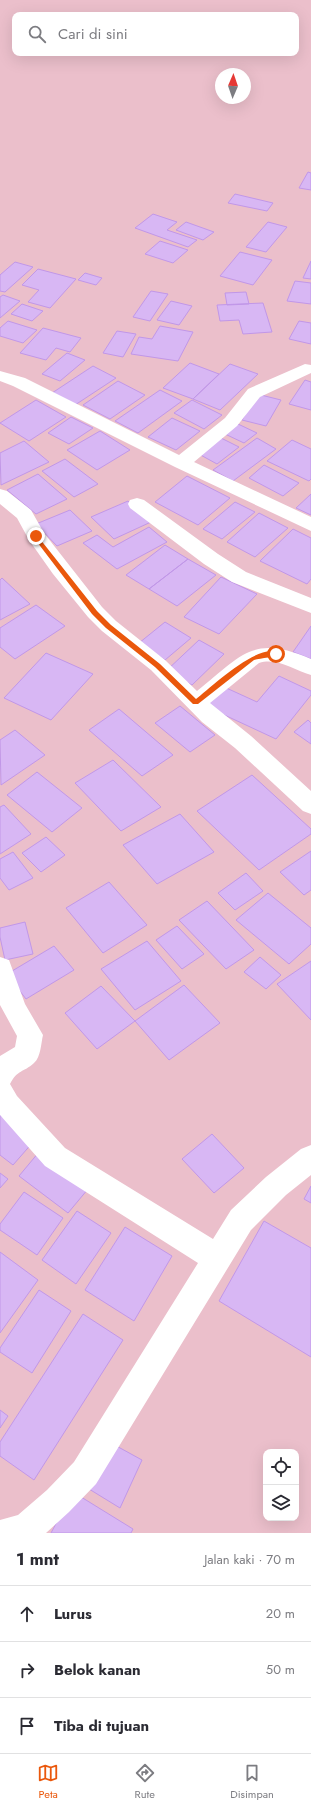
<!DOCTYPE html>
<html lang="id">
<head>
<meta charset="utf-8">
<style>
	body { margin:0; font-family:Jost,sans-serif; background:#f7f7f7; color:#2b2b33 }
	.controls { position:absolute; right:12px; bottom:12px; display:grid; overflow:hidden; border-radius:8px; box-shadow:0 4px 16px #0002 }
	.controls button { width:36px; height:36px; display:grid; place-items:center; padding:0; border:0; border-bottom:1px solid #e1e1e2; background:#fff; color:#2b2b33; font:20px sans-serif }
	.compass { position:absolute; left:215px; top:68px; width:36px; height:36px; border-radius:50%; background:#fff; box-shadow:0 4px 16px #0002; rotate:2deg }
	.stop { position:absolute; width:12px; height:12px; margin:-9px; border:3px solid #ea580c; border-radius:50%; background:#fff }
	.stop.end { background:#ea580c; border-color:#fff; box-shadow:0 1px 4px #0008 }
	.list { margin:0; padding:0; list-style:none }
	h2 { display:flex; justify-content:space-between; align-items:center; height:52px; margin:0; padding:0 16px; font-size:17px }
	h2 small { font-size:13px; font-weight:400; color:#7c7c81 }
	.list li { display:grid; grid-template-columns:26px 1fr auto; gap:12px; align-items:center; box-sizing:border-box; height:56px; padding:0 16px; border-top:1px solid #e1e1e2 }
	.list b { display:block; font-size:15px; white-space:nowrap }
	.list em { font-size:13px; font-style:normal; color:#7c7c81 }
	.icon { flex:none; width:22px; height:22px; fill:none; stroke:currentColor; stroke-width:2; stroke-linecap:round; stroke-linejoin:round }
	.map { position:relative; flex:none; width:311px; height:1533px; overflow:hidden }
	.search { position:absolute; background:#fff; box-shadow:0 4px 16px #0002; left:12px; right:12px; top:12px; height:44px; display:flex; align-items:center; gap:10px; box-sizing:border-box; padding:0 14px; border-radius:8px; color:#7c7c81; font-size:15px }
	.sheet { height:220px; background:#fff }
	nav { display:flex; justify-content:space-around; align-items:center; box-sizing:border-box; height:56px; border-top:1px solid #e1e1e2; background:#fff; font-size:11px; color:#7c7c81 }
	nav a { display:grid; justify-items:center; gap:2px }
	nav .on { color:#ea580c }
	.map>svg:first-child { display:block }
	.green { fill:#ebbfcb; fill-rule:evenodd }
	.building { fill:#d8b7f4; stroke:#c197e8 }
	.lines { fill:none; stroke-linecap:round; stroke-linejoin:round }
	.minor { fill:#fff; fill-rule:evenodd }
	.route { fill:#ea580c }
</style>
</head>
<body>
<div class="map">
<svg width="311" height="1533" viewBox="0 0 311 1533">
	<rect width="100%" height="100%" fill="#f6e1fd"/>
	<!-- green -->
	<path class="green" d="M0 0H311V1533H0ZM15 15H296V53H15ZM221 74H245V98H221ZM266 1452H296V1518H266Z"/>
	<!-- building -->
	<path class="building" d="M308 172 311 173V190L299 188Z
		M235 194 273 203 267 211 228 203Z
		M153 214 177 222 167 230 197 240 188 247 135 228Z
		M186 222 214 232 203 240 176 230Z
		M268 222 287 227 266 252 246 247Z
		M160 241 188 250 173 263 145 254Z
		M240 252 272 260 253 285 220 276Z
		M311 261V279L303 278Z
		M15 262 33 267 5 292 0 291V275Z
		M38 269 76 279 50 308 28 302 39 290 22 285Z
		M85 273 102 278 96 285 78 280Z
		M295 281 311 283V304L287 301Z
		M151 291 168 294 150 321 133 317Z
		M246 292 249 304 227 305 225 293Z
		M3 295 20 301 0 318V297Z
		M171 301 192 306 179 325 157 320Z
		M263 303 272 332 243 334 239 320 220 321 217 305Z
		M22 304 43 311 32 321 11 314Z
		M8 321 37 330 23 343 0 336V328Z
		M299 321 311 323V344L289 339Z
		M160 326 193 332 178 361 131 354 139 337 152 339Z
		M43 328 81 338 70 352 56 348 46 360 20 353Z
		M117 331 136 334 123 357 103 353Z
		M67 353 85 360 60 381 42 374Z
		M190 363 219 374 193 399 163 388Z
		M230 364 258 374 220 410 193 399Z
		M93 366 116 378 75 405 52 393Z
		M305 380 311 382V410L289 404Z
		M118 381 145 395 110 419 83 405Z
		M160 390 182 401 138 433 115 421Z
		M257 394 281 400 266 426 242 420Z
		M36 400 66 417 29 441 0 423Z
		M192 400 222 415 204 429 174 413Z
		M71 417 93 428 69 444 48 433Z
		M172 418 200 431 176 450 148 437Z
		M238 424 257 433 244 443 225 434Z
		M100 431 130 450 97 470 67 450Z
		M219 437 239 447 217 464 197 453Z
		M257 438 276 449 233 481 213 470Z
		M292 440 311 449V479L309 481 267 461Z
		M24 441 49 462 1 485 0 453Z
		M65 459 98 484 74 497 42 471Z
		M264 465 299 483 283 496 249 478Z
		M38 474 67 499 36 514 7 490Z
		M187 476 230 498 198 525 155 502Z
		M311 494V515L296 508Z
		M128 501 151 522 114 539 91 517Z
		M235 502 255 512 222 539 203 529Z
		M70 510 92 531 57 546 36 524Z
		M259 513 288 528 255 557 227 542Z
		M149 527 167 542 117 569 83 543 97 535 113 547Z
		M293 529 311 538V579L307 584 260 561Z
		M165 545 188 559 149 589 126 575Z
		M188 559 216 575 177 606 149 589Z
		M221 577 257 594 219 634 184 617Z
		M2 578 30 604 0 620V580Z
		M36 605 65 626 15 659 0 647V628Z
		M165 622 191 638 165 660 139 643Z
		M311 626V659L293 652Z
		M199 640 224 654 192 685 166 671Z
		M46 653 93 674 51 720 4 698Z
		M279 676 311 691V695L276 739 205 706 222 686 257 702Z
		M180 706 215 735 190 752 155 723Z
		M119 709 173 755 142 776 89 730Z
		M308 720 311 723V744L294 732Z
		M15 730 45 755 1 785 0 740Z
		M113 760 161 807 121 831 75 783Z
		M37 772 82 808 52 832 7 795Z
		M252 775 311 829V834L259 870 197 811Z
		M4 805 31 834 0 854V807Z
		M180 814 214 852 157 884 123 845Z
		M46 837 65 855 41 872 22 853Z
		M311 851V890L304 895 280 872Z
		M13 852 33 878 9 890 0 878V859Z
		M246 873 263 891 235 910 218 893Z
		M109 882 147 925 103 953 66 908Z
		M268 893 311 928V944L289 964 236 920Z
		M207 901 254 950 226 969 179 920Z
		M25 922 33 954 5 960 0 937V928Z
		M177 926 204 954 182 969 156 940Z
		M147 941 181 981 135 1010 101 969Z
		M54 946 74 970 26 999 7 974Z
		M260 957 281 975 266 989 244 972Z
		M311 961V1020L277 984Z
		M184 985 220 1023 169 1060 135 1021Z
		M101 986 135 1021 97 1049 65 1013Z
		M0 1115 34 1141 13 1165 0 1155Z
		M212 1134 244 1168 214 1193 182 1159Z
		M39 1152 88 1189 68 1213 19 1176Z
		M0 1173 8 1179 0 1188Z
		M311 1186V1203L304 1199Z
		M24 1192 63 1218 37 1255 0 1230V1224Z
		M77 1211 111 1233 76 1284 42 1260Z
		M264 1221 311 1248V1357L219 1301Z
		M125 1227 172 1256 134 1321 85 1290Z
		M0 1252 38 1280 0 1333Z
		M39 1290 71 1311 32 1373 0 1352V1348Z
		M83 1314 123 1340 34 1480 0 1456V1442Z
		M0 1410 8 1416 0 1428Z
		M111 1443 142 1460 120 1508 89 1489Z
		M73 1492 133 1529 131 1533H51Z"/>
	<g class="lines">
		<!-- minor -->
		<path class="minor" d="M305 364 311 365V373L260 397 237 426 194 462 311 517V531L175 467 13 386 0 381V371L25 378 179 455 225 418 248 389Z
			M0 489 7 491 31 510 44 533 102 607 116 621 165 660 197 691C242 655 252 634 311 659V675C294 670 277 657 259 663L210 703 251 736 311 791V814L303 811 235 748 202 722 151 670 102 631 88 617 53 574 29 540 17 518 0 504Z
			M137 498 144 500 218 554 246 572 311 598V613L232 582 204 564 130 508 128 504 130 500Z
			M0 957 9 960 25 1004 43 1035C41 1043 41 1057 34 1063 23 1073 18 1069 10 1084L17 1096 65 1148 213 1239 231 1210 266 1177 301 1149 311 1145V1175L286 1195 251 1230 96 1484 69 1512 46 1533H0V1520L18 1515 47 1490 74 1462 198 1263 45 1166 0 1115V1056L15 1047 17 1036 0 1005Z"/>
	</g>
	<!-- route -->
	<path class="route" d="M36 534 97 611 111 625 160 664 196 699C210 688 262 639 279 654 276 657 261 658 254 660L198 704H193L155 667 106 628 92 614 34 538 33 536Z"/>
</svg>
<div class="controls">
<button><svg class="icon" aria-label="locate" viewBox="0 0 24 24"><circle cx="12" cy="12" r="6"/><path d="M12 2v4M12 18v4M2 12h4M18 12h4"/></svg></button>
<button><svg class="icon" aria-label="layers" viewBox="0 0 24 24"><path d="M12 4l9 5-9 5-9-5zM3 14l9 5 9-5"/></svg></button>
</div>
<svg class="compass" viewBox="-18 -18 36 36"><path d="M0-13l5 13h-10z" fill="#e53935"/><path d="M0 13l5-13h-10z" fill="#7c7c81"/></svg>
<div class="stop" style="left:276px;top:654px"></div>
<div class="stop end" style="left:36px;top:536px"></div>
<div class="search"><svg class="icon" aria-label="search" viewBox="0 0 24 24"><circle cx="10" cy="10" r="6"/><path d="M15 15l6 6"/></svg>Cari di sini</div>
</div>
<section class="sheet">
<h2>1 mnt<small>Jalan kaki · 70 m</small></h2>
<ul class="list">
<li><svg class="icon" aria-label="ahead" viewBox="0 0 24 24"><path d="M12 20V5M6 11l6-6 6 6"/></svg><div><b>Lurus</b></div><em>20 m</em></li>
<li><svg class="icon" aria-label="right" viewBox="0 0 24 24"><path d="M7 20v-9h11M14 6l5 5-5 5"/></svg><div><b>Belok kanan</b></div><em>50 m</em></li>
<li><svg class="icon" aria-label="arrive" viewBox="0 0 24 24"><path d="M6 21V4h12l-3 4 3 4H6"/></svg><div><b>Tiba di tujuan</b></div></li>
</ul>
</section>
<nav>
<a class="on"><svg class="icon" aria-label="map" viewBox="0 0 24 24"><path d="M3 6l6-2 6 2 6-2v14l-6 2-6-2-6 2zM9 4v14M15 6v14"/></svg>Peta</a>
<a><svg class="icon" aria-label="directions" viewBox="0 0 24 24"><path d="M12 3l9 9-9 9-9-9zM9 14v-3h6M13 9l2 2-2 2"/></svg>Rute</a>
<a><svg class="icon" aria-label="saved" viewBox="0 0 24 24"><path d="M7 4h10v16l-5-4-5 4z"/></svg>Disimpan</a>
</nav>
</body>
</html>
